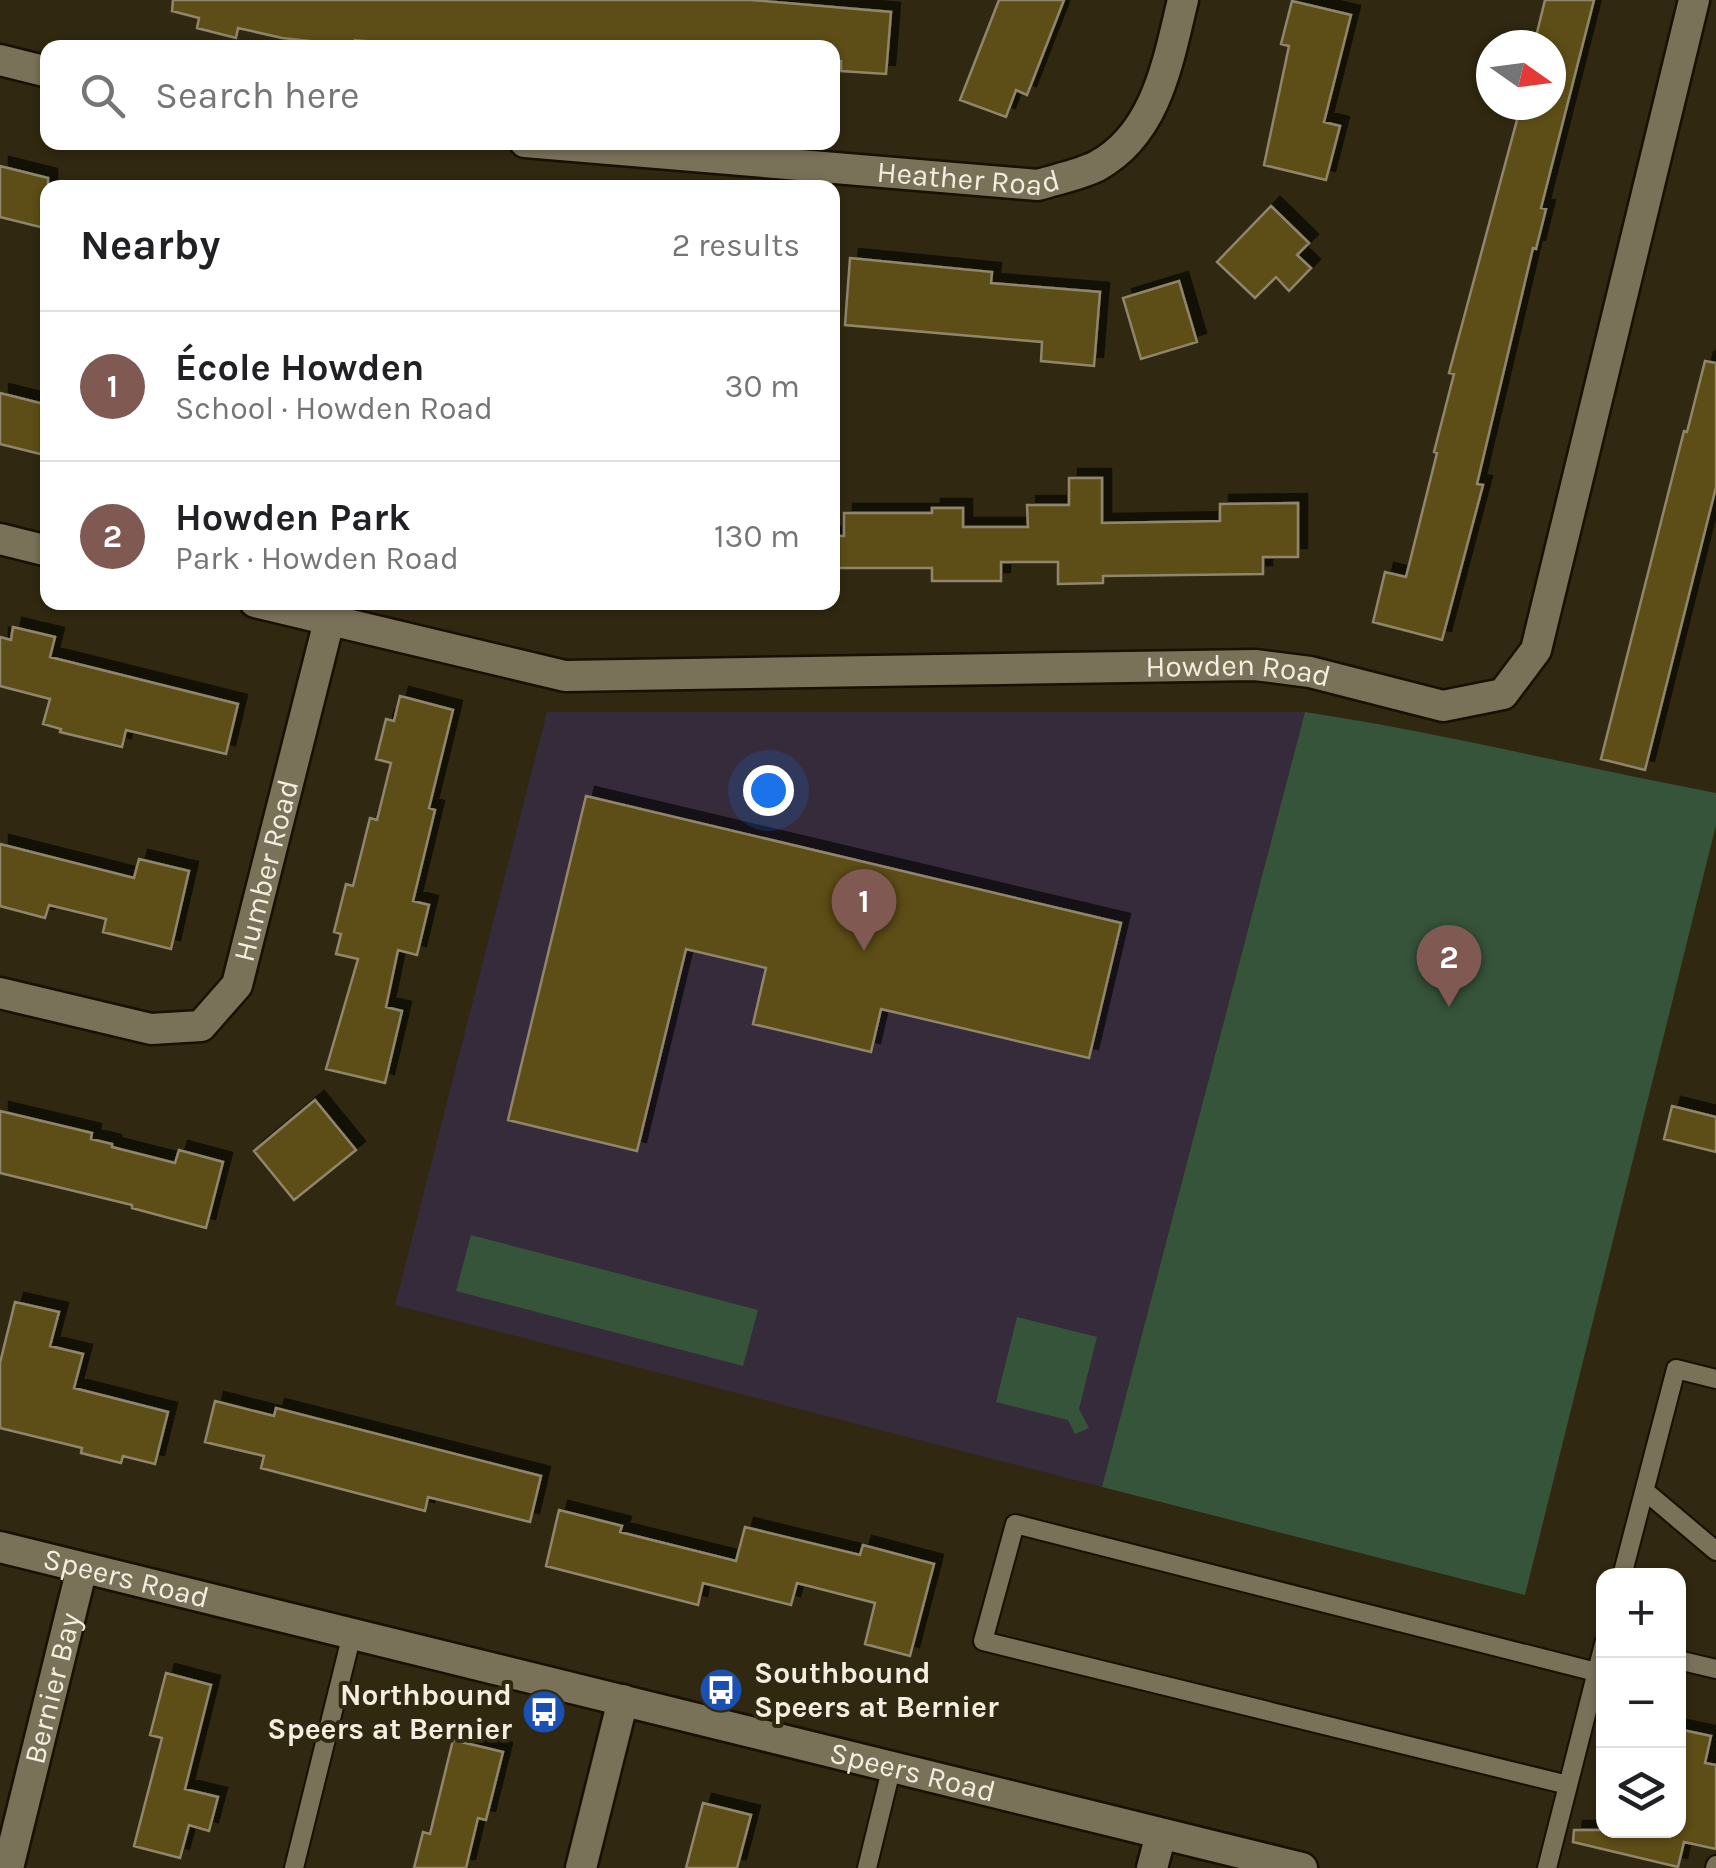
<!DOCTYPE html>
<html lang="en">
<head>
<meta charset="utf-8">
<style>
	body { margin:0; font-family:Karla,sans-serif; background:#f6f6f6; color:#202124 }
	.controls { position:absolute; right:30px; bottom:30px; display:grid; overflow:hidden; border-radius:20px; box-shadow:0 2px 8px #0004 }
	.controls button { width:90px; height:90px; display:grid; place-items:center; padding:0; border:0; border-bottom:2px solid #e0e0e0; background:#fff; color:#202124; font:50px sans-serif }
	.compass { position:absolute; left:1476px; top:30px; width:90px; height:90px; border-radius:50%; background:#fff; box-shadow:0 2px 8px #0004; rotate:104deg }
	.you { position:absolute; left:768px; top:790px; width:35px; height:35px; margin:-25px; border:8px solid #fff; border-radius:50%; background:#1a73e8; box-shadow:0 0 0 15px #1a73e833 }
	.badge { display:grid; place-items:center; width:65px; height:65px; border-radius:50%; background:#7f5952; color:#fff; font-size:32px; font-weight:700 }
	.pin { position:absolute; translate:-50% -82px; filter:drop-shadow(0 2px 5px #0008) }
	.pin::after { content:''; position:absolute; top:52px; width:35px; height:30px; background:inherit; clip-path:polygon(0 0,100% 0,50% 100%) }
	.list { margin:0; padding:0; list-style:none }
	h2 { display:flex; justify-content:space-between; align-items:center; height:130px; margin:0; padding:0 40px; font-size:42px }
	h2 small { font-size:32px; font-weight:400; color:#757577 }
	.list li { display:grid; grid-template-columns:65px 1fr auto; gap:30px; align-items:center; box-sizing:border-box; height:150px; padding:0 40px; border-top:2px solid #e0e0e0 }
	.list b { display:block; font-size:38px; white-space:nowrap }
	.list p { margin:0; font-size:32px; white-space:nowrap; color:#757577 }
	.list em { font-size:32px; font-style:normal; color:#757577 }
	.icon { flex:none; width:55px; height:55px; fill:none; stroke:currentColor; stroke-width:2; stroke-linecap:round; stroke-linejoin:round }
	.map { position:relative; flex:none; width:1716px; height:1868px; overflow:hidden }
	.search { position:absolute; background:#fff; box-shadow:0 2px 8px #0004; left:40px; top:40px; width:800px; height:110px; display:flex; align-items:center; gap:25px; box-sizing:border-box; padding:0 35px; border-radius:20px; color:#757577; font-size:38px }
	.panel { position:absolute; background:#fff; box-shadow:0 2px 8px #0004; left:40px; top:180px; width:800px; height:430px; border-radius:20px }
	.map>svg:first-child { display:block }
	.education { fill:#362b3a }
	.green { fill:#36543a }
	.building { fill:#5d4d18; stroke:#8f866c; stroke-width:2.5; filter:url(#shadow) }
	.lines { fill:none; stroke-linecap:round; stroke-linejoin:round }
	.service-casing { stroke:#181000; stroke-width:22 }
	.minor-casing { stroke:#181000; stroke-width:35 }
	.tertiary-casing { stroke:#181000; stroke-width:35 }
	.service { stroke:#7a7258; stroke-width:18 }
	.minor { stroke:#7a7258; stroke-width:30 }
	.tertiary { stroke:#7a7258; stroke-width:30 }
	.labels { text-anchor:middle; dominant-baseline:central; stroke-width:8; stroke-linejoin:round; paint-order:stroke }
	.street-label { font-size:30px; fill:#f3eee0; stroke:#302810 }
	.poi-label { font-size:30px; font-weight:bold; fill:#f3eee0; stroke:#302810; text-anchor:start }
</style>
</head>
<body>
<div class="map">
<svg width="1716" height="1868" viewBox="0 0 1716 1868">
	<defs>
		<filter id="shadow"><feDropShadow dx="9" dy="-9" stdDeviation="0" flood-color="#0009"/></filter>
	</defs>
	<rect width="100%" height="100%" fill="#302810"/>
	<!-- education -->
	<path class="education" d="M547 712H1305L1102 1487 395 1305Z"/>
	<!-- green -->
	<path class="green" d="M1305 712C1443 733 1579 767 1716 793V825L1525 1595 1102 1487Z
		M471 1235 758 1310 743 1366 456 1291Z
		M1017 1317 1097 1337 1079 1409 1089 1428 1075 1434 1068 1420 996 1402Z"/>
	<!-- building -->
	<path class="building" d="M173 0H751L891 12 886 74 841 71V61L832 60V48H445L355 40V48H319L320 42 282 38 238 28 236 38 197 28 199 18 172 11Z
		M999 0H1064L1027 95 1016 90 1006 117 960 100Z
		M1545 0H1594L1541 208 1546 209 1536 249 1533 248 1477 484 1483 485 1442 640 1373 622 1385 572 1406 577 1437 453 1434 452 1454 374 1449 373 1521 105H1551V45H1534Z
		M1292 1 1351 15 1324 122 1340 126 1326 180 1264 165 1289 46 1281 44Z
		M0 166 48 178V229L0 217Z
		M1271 206 1309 243 1297 255 1311 268 1289 291 1276 277 1255 298 1217 262Z
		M850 258 992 272 991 283 1100 292 1094 366 1041 361 1042 342 845 325Z
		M1179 281 1197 342 1141 359 1123 298Z
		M1705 361 1716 363V487L1645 770 1601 759 1684 431 1687 432Z
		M0 393 48 405V456L0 444Z
		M1069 478H1102V523L1220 521V504L1298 503V557H1263V574L1103 576V583L1058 584V562H1001V581H932V568H832V536H844V513H932V508H963V527H1028L1027 505H1069Z
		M13 627 55 637 50 657 238 704 226 754 126 730 122 747 60 732 61 729 43 724 50 699 0 686V637L11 640Z
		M400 696 453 710 429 808 435 810 413 901 429 905 417 955 398 950 386 1007 402 1011 385 1083 326 1069 358 959 336 954 341 934 334 932 346 884 353 886 370 818 377 820 391 763 376 759 386 719 394 721Z
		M586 796 1121 923 1089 1058 881 1009 871 1052 753 1024 766 968 686 949 637 1151 508 1120Z
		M0 844 134 878 139 859 189 871 171 949 103 932 106 919 49 905 45 918 0 906Z
		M315 1100 356 1150 294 1200 254 1151Z
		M1672 1106 1716 1117V1152L1664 1139Z
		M0 1111 92 1133 91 1139 112 1144V1147L175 1163 179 1150 223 1162 206 1228 132 1208V1205L0 1173Z
		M15 1302 59 1312 50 1346 83 1354 74 1388 168 1412 155 1464 123 1456 121 1463 81 1453 82 1448 0 1428V1363Z
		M215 1401 274 1416 276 1408 541 1476 530 1522 428 1497 425 1511 261 1468 264 1456 205 1442Z
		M559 1510 622 1526 620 1532 736 1561 745 1527 860 1555 863 1545 934 1564 910 1656 865 1644 875 1603 797 1583 791 1605 703 1583 698 1605 546 1566Z
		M166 1673 211 1685 185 1789 218 1797 209 1831 189 1825 180 1858 134 1846 162 1738 150 1735Z
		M1678 1729 1711 1736 1705 1763 1716 1765V1849L1684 1842 1678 1867 1573 1842 1574 1830H1678Z
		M453 1740 503 1752 486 1820 478 1818 466 1868H414L423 1832 430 1834Z
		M703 1803 751 1815 737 1868H686Z"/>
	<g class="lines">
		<defs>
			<path id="service" d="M1645 1491 1716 1551
				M1622 1576 1676 1369 1716 1379
				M1678 1660 1716 1669
				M1568 1785 983 1641 1015 1524 1596 1672
				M294 1868 352 1634
				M867 1868 892 1766
				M1547 1868 1604 1644
				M1715 1868 1716 1865"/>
			<g id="minor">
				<path d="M0 60 48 72"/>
				<path id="s1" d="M525 142 1038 185C1057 179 1079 175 1097 166 1157 133 1168 61 1183 0"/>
				<path d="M0 539 48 551"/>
				<path id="s2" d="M255 602 565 676 1255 665 1310 672 1443 706 1503 694 1536 650 1694 0"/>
				<path id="s3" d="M0 993 151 1029 201 1026 237 985 329 621"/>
				<path id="s4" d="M8 1868 82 1568"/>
				<path d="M581 1868 623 1700"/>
				<path d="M1152 1868 1161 1834"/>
			</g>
			<g id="tertiary">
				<path id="s5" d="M0 1547 1302 1868"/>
			</g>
		</defs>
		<!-- service casing -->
		<use href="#service" class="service-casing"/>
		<!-- minor casing -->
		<use href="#minor" class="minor-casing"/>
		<!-- tertiary casing -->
		<use href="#tertiary" class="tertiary-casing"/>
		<!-- service -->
		<use href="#service" class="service"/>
		<!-- minor -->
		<use href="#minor" class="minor"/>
		<!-- tertiary -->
		<use href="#tertiary" class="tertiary"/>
	</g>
	<!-- icons -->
	<defs>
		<symbol id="bus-disc" viewBox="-11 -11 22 22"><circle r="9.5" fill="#1a4fb4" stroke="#302810"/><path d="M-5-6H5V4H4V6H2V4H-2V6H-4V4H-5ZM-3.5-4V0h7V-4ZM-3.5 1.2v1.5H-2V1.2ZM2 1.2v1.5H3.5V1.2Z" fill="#fff"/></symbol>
	</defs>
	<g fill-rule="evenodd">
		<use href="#bus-disc" x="696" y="1665" width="50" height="50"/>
		<use href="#bus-disc" x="519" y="1687" width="50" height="50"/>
	</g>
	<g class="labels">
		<!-- street labels -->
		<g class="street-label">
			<text stroke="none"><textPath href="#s1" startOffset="445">Heather Road</textPath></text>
			<text stroke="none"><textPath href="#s2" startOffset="992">Howden Road</textPath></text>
			<text stroke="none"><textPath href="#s3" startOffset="378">Humber Road</textPath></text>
			<text stroke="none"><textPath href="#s5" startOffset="130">Speers Road</textPath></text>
			<text stroke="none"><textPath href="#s4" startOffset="185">Bernier Bay</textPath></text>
			<text stroke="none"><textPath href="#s5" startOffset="940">Speers Road</textPath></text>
		</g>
		<!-- poi labels -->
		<g class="poi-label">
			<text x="754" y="1673">Southbound<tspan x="754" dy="34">Speers at Bernier</tspan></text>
			<text x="512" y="1695" text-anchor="end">Northbound<tspan x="512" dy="34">Speers at Bernier</tspan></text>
		</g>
	</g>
</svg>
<div class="controls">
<button>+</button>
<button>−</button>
<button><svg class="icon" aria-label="layers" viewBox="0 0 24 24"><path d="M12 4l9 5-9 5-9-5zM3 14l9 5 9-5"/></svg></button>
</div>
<svg class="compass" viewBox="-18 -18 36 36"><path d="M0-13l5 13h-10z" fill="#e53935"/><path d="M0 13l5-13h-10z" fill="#757577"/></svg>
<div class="you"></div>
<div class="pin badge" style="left:864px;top:951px">1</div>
<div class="pin badge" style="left:1449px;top:1007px">2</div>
<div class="search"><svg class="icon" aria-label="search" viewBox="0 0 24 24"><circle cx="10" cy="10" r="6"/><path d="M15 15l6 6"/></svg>Search here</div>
<section class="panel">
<h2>Nearby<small>2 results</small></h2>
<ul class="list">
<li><span class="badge">1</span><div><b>École Howden</b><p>School · Howden Road</p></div><em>30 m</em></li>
<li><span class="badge">2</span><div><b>Howden Park</b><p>Park · Howden Road</p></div><em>130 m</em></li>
</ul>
</section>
</div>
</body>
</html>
